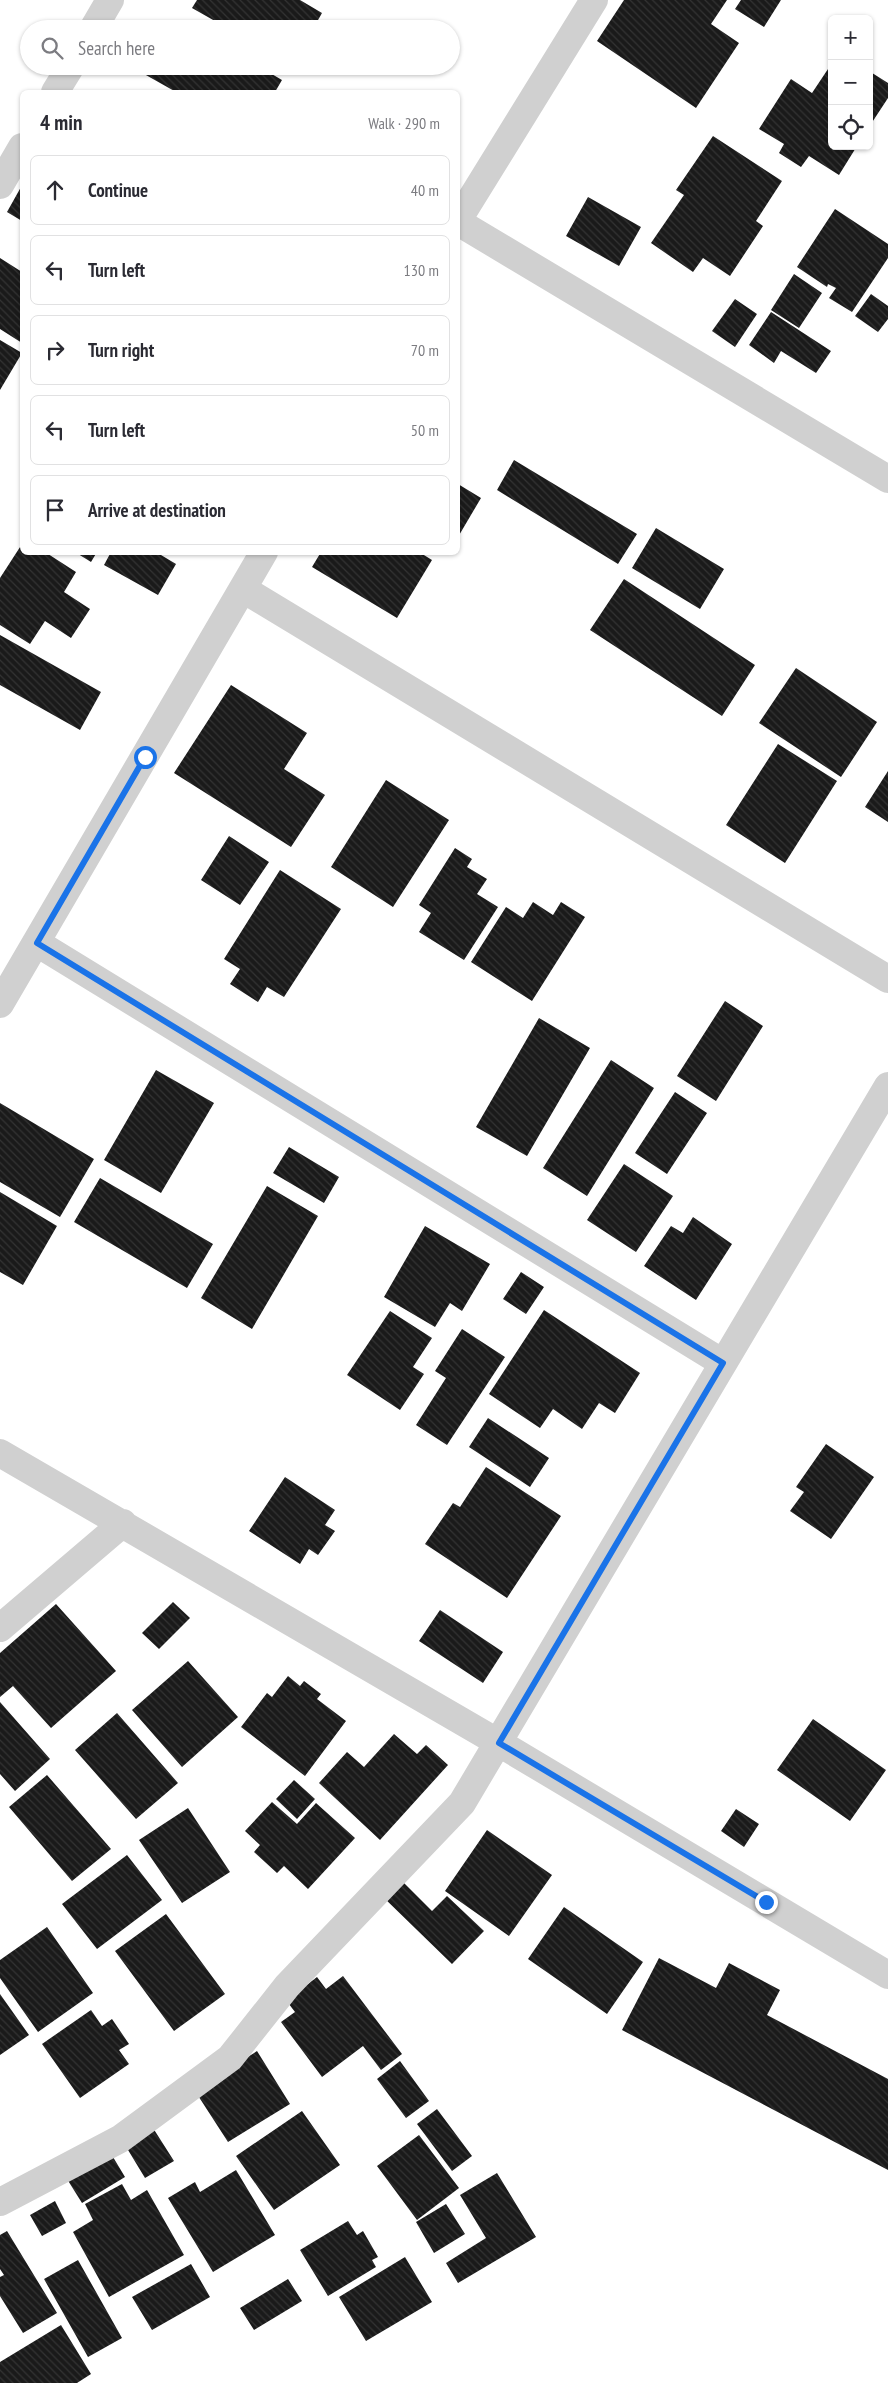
<!DOCTYPE html>
<html lang="en">
<head>
<meta charset="utf-8">
<style>
	body { margin:0; font-family:"PT Sans Narrow",sans-serif; background:#f2f2f3; color:#2b2b33 }
	.controls { position:absolute; right:15px; top:15px; display:grid; overflow:hidden; border-radius:8px; box-shadow:0 1px 4px #0004 }
	.controls button { width:45px; height:45px; display:grid; place-items:center; padding:0; border:0; border-bottom:1px solid #e1e1e2; background:#fff; color:#2b2b33; font:25px sans-serif }
	.stop { position:absolute; width:15px; height:15px; margin:-11px; border:4px solid #1a73e8; border-radius:50%; background:#fff }
	.stop.end { background:#1a73e8; border-color:#fff; box-shadow:0 1px 5px #0008 }
	.list { margin:0; padding:0; list-style:none }
	h2 { display:flex; justify-content:space-between; align-items:center; height:65px; margin:0; padding:0 20px; font-size:21px }
	h2 small { font-size:16px; font-weight:400; color:#7c7c81 }
	.list li { display:grid; grid-template-columns:32px 1fr auto; gap:15px; align-items:center; box-sizing:border-box; height:70px; margin:0 10px 10px; padding:0 10px; border:1px solid #e1e1e2; border-radius:8px }
	.list b { display:block; font-size:19px; white-space:nowrap }
	.list em { font-size:16px; font-style:normal; color:#7c7c81 }
	.icon { flex:none; width:28px; height:28px; fill:none; stroke:currentColor; stroke-width:2; stroke-linecap:round; stroke-linejoin:round }
	.map { position:relative; flex:none; width:888px; height:2383px; overflow:hidden }
	.search { position:absolute; background:#fff; box-shadow:0 1px 4px #0004; left:20px; top:20px; width:440px; height:55px; display:flex; align-items:center; gap:12px; box-sizing:border-box; padding:0 18px; border-radius:28px; color:#7c7c81; font-size:19px }
	.panel { position:absolute; background:#fff; box-shadow:0 1px 4px #0004; left:20px; top:90px; width:440px; height:465px; border-radius:8px }
	.map>svg:first-child { display:block }
	.building { fill:url(#building-back-hatch) }
	.lines { fill:none; stroke-linecap:round; stroke-linejoin:round }
	.minor { stroke:#d0d0d0; stroke-width:28 }
	.route { stroke:#1a73e8; stroke-width:6 }
</style>
</head>
<body>
<div class="map">
<svg width="888" height="2383" viewBox="0 0 888 2383">
	<defs>
		<pattern id="building-back-hatch" width="6" height="6" patternUnits="userSpaceOnUse" patternTransform="scale(1.25)"><rect width="6" height="6" fill="#1a1a1a"/><path d="M-1 5l2 2M0 0l6 6M5-1l2 2" fill="none" stroke="#333"/></pattern>
	</defs>
	<rect width="100%" height="100%" fill="#fff"/>
	<!-- building -->
	<path class="building" d="M197 0H300L322 13 313 29H229L192 8Z
		M624 0H727L711 24 739 43 696 108 597 41Z
		M741 0H781L764 27 735 9Z
		M832 63V146H857L839 175 809 156 801 167 779 153 784 144 759 129 791 79 812 93Z
		M130 66H258L282 80 275 92H176Z
		M869 71 888 83V98L869 127Z
		M713 136 782 181 756 221 763 226 730 276 703 258 693 272 651 243 684 195 676 190Z
		M21 187 22 188V221L7 212Z
		M588 197 641 227 619 266 566 236Z
		M835 209 888 244V258L852 312 829 298 836 288 828 284 827 287 797 267Z
		M0 258 22 272V343L0 329Z
		M794 274 822 293 799 328 771 310Z
		M871 294 888 306V319L878 332 855 316Z
		M735 299 757 314 735 347 712 331Z
		M771 312 831 351 816 373 781 351 774 363 749 345Z
		M0 340 22 353 0 390Z
		M514 460 637 534 618 564 497 490Z
		M458 484 481 498 458 537Z
		M656 528 724 569 700 609 632 568Z
		M22 544V552H45L76 572 64 592 90 609 71 638 45 621 30 644 0 625V578Z
		M75 552H97L91 562Z
		M111 552H156L176 564 158 595 104 565Z
		M321 552H419L432 560 397 618 312 567Z
		M624 579 755 665 722 716 590 630Z
		M0 635 101 692 80 730 0 685Z
		M796 668 877 722 841 777 759 723Z
		M231 685 307 733 284 769 325 795 291 847 174 773Z
		M778 744 837 781 785 863 726 825Z
		M888 771V822L865 807Z
		M386 780 449 820 393 907 331 867Z
		M229 836 269 862 240 905 201 880Z
		M455 848 472 859 467 867 487 879 477 894 498 907 464 960 419 932 431 913 419 905Z
		M280 870 341 909 284 997 267 987 258 1002 230 984 240 969 224 959Z
		M533 902 553 915 561 902 585 917 532 1001 471 962 506 907 523 918Z
		M725 1001 763 1026 716 1101 677 1076Z
		M539 1018 590 1048 527 1156 476 1127Z
		M611 1060 654 1088 587 1196 543 1168Z
		M156 1070 214 1103 161 1193 104 1160Z
		M675 1092 707 1113 667 1174 635 1153Z
		M0 1103 94 1159 60 1217 0 1182Z
		M289 1147 339 1177 324 1203 273 1173Z
		M624 1164 673 1196 636 1252 587 1220Z
		M100 1178 213 1244 187 1288 74 1222Z
		M267 1186 318 1216 252 1329 201 1298Z
		M0 1192 57 1226 23 1285 0 1272Z
		M693 1217 732 1244 696 1300 644 1266 671 1226 683 1233Z
		M425 1226 490 1264 462 1311 450 1303 435 1327 384 1297Z
		M521 1272 544 1287 526 1314 503 1299Z
		M544 1310 640 1373 615 1413 599 1403 582 1429 553 1409 540 1428 489 1394Z
		M390 1311 432 1338 413 1367 424 1374 400 1410 347 1375Z
		M462 1329 505 1357 447 1445 416 1425 446 1378 435 1371Z
		M488 1418 549 1458 530 1487 469 1447Z
		M826 1444 874 1477 831 1539 790 1511 804 1492 796 1487Z
		M486 1467 561 1516 507 1598 425 1544 453 1503 460 1507Z
		M285 1477 335 1510 325 1525 335 1531 318 1555 309 1549 300 1564 249 1531Z
		M173 1602 190 1618 159 1649 142 1633Z
		M56 1604 116 1671 51 1728 13 1686 0 1697V1653Z
		M440 1610 503 1652 483 1683 419 1641Z
		M188 1661 238 1717 182 1767 132 1710Z
		M288 1676 300 1686 304 1681 321 1694 317 1699 346 1721 305 1776 241 1727 267 1693 272 1697Z
		M0 1702 50 1759 15 1791 0 1774Z
		M117 1713 178 1783 136 1819 75 1750Z
		M813 1719 886 1770 850 1821 777 1770Z
		M394 1734 417 1754 426 1745 448 1765 380 1840 319 1783 347 1752 364 1767Z
		M47 1775 111 1849 72 1881 9 1807Z
		M294 1780 315 1799 297 1819 276 1799Z
		M272 1802 297 1824 316 1803 355 1838 308 1889 284 1866 277 1873 254 1852 260 1845 245 1831Z
		M188 1808 230 1872 182 1903 139 1840Z
		M736 1809 759 1824 744 1847 721 1831Z
		M487 1830 552 1875 509 1936 445 1891Z
		M127 1855 162 1900 97 1949 62 1904Z
		M398 1877 432 1911 447 1896 484 1931 452 1964 381 1895Z
		M564 1907 643 1962 607 2014 528 1959Z
		M166 1914 225 1994 174 2031 115 1951Z
		M47 1927 93 1993 38 2032 0 1978V1960Z
		M659 1958 716 1988 729 1963 780 1990 767 2015 888 2079V2170L622 2030Z
		M343 1976 402 2054 381 2070 363 2046 322 2077 281 2022 295 2012 282 1995 308 1984 317 1977 326 1989Z
		M0 1994 29 2035 0 2055Z
		M91 2010 102 2026 112 2019 129 2044 119 2050 129 2064 80 2098 42 2044Z
		M257 2051 290 2104 228 2142 195 2091Z
		M400 2061 429 2101 406 2118 377 2079Z
		M437 2109 472 2156 452 2171 417 2124Z
		M302 2111 340 2165 274 2210 236 2156Z
		M153 2128 174 2161 145 2178 125 2145Z
		M419 2135 459 2188 417 2220 377 2166Z
		M110 2152 125 2177 82 2203 67 2179Z
		M236 2170 275 2235 213 2272 168 2198 195 2182 200 2192Z
		M497 2173 536 2237 458 2283 446 2263 486 2238 460 2195Z
		M122 2184 131 2200 147 2190 184 2255 109 2297 73 2232 93 2220 85 2204Z
		M55 2201 66 2223 42 2236 30 2215Z
		M446 2204 465 2234 434 2253 416 2222Z
		M348 2221 357 2235 363 2231 378 2257 372 2260 376 2267 328 2296 300 2250Z
		M7 2231 57 2313 23 2333 0 2296V2277L4 2275 0 2269V2235Z
		M405 2257 432 2302 366 2341 339 2297Z
		M78 2260 122 2338 88 2357 44 2279Z
		M191 2264 210 2297 152 2330 132 2297Z
		M288 2279 302 2301 254 2330 240 2308Z
		M61 2325 91 2374 77 2383H0V2362Z"/>
	<g class="lines">
		<!-- minor -->
		<path class="minor" d="M93 29 110 0
			M55 92 71 66
			M0 185 22 147
			M458 220 594 0
			M458 222 888 479
			M243 589 888 979
			M37 943 723 1363
			M0 1004 264 552
			M0 1453 499 1743 888 1975
			M0 1628 123 1523
			M0 2202 120 2139 230 2058 287 1986 462 1803 888 1086"/>
	</g>
	<g class="lines">
		<!-- route -->
		<path class="route" d="M145 757 37 943 723 1363 499 1743 766 1902"/>
	</g>
</svg>
<div class="controls">
<button>+</button>
<button>−</button>
<button><svg class="icon" aria-label="locate" viewBox="0 0 24 24"><circle cx="12" cy="12" r="6"/><path d="M12 2v4M12 18v4M2 12h4M18 12h4"/></svg></button>
</div>
<div class="stop" style="left:145px;top:757px"></div>
<div class="stop end" style="left:766px;top:1902px"></div>
<div class="search"><svg class="icon" aria-label="search" viewBox="0 0 24 24"><circle cx="10" cy="10" r="6"/><path d="M15 15l6 6"/></svg>Search here</div>
<section class="panel">
<h2>4 min<small>Walk · 290 m</small></h2>
<ul class="list">
<li><svg class="icon" aria-label="ahead" viewBox="0 0 24 24"><path d="M12 20V5M6 11l6-6 6 6"/></svg><div><b>Continue</b></div><em>40 m</em></li>
<li><svg class="icon" aria-label="left" viewBox="0 0 24 24"><path d="M17 20v-9H6M10 6l-5 5 5 5"/></svg><div><b>Turn left</b></div><em>130 m</em></li>
<li><svg class="icon" aria-label="right" viewBox="0 0 24 24"><path d="M7 20v-9h11M14 6l5 5-5 5"/></svg><div><b>Turn right</b></div><em>70 m</em></li>
<li><svg class="icon" aria-label="left" viewBox="0 0 24 24"><path d="M17 20v-9H6M10 6l-5 5 5 5"/></svg><div><b>Turn left</b></div><em>50 m</em></li>
<li><svg class="icon" aria-label="arrive" viewBox="0 0 24 24"><path d="M6 21V4h12l-3 4 3 4H6"/></svg><div><b>Arrive at destination</b></div></li>
</ul>
</section>
</div>
</body>
</html>
